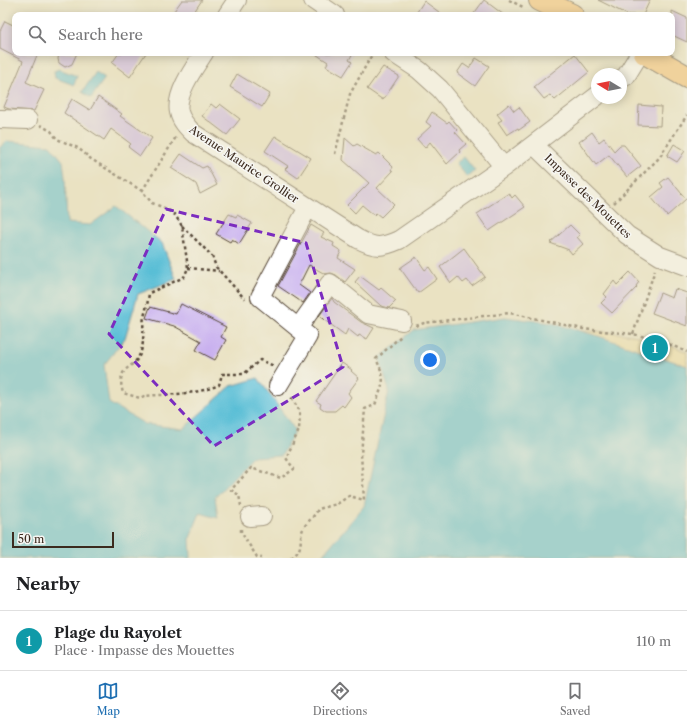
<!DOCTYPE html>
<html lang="en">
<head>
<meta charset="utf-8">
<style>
	body { margin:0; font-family:"Libre Caslon Text",serif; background:#f6f6f6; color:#202124 }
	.compass { position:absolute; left:591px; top:68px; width:36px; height:36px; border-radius:50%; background:#fff; box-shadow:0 2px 10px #0003; rotate:280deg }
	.scale { position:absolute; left:12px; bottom:10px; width:102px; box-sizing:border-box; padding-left:4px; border:2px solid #3b2a1e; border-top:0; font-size:11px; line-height:14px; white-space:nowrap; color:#3b2a1e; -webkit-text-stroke:3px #f6f6f2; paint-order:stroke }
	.you { position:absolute; left:430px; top:360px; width:14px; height:14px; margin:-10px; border:3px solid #fff; border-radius:50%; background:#1a73e8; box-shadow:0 0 0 6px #1a73e833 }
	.badge { display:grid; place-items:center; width:26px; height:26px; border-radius:50%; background:#1f6fb2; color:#fff; font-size:13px; font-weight:700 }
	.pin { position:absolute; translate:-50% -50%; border:2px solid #fff; box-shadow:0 1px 4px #0006 }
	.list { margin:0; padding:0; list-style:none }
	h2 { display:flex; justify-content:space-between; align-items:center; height:52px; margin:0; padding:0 16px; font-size:17px }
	h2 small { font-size:13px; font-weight:400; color:#757577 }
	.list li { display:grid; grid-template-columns:26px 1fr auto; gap:12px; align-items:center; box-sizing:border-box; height:60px; padding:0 16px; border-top:1px solid #e0e0e0 }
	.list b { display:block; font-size:15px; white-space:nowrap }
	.list p { margin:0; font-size:13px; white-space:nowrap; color:#757577 }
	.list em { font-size:13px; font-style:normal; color:#757577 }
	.icon { flex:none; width:22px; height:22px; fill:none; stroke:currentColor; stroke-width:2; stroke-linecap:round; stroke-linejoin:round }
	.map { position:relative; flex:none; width:687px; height:558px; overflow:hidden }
	.search { position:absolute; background:#fff; box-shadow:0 2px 10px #0003; left:12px; right:12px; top:12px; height:44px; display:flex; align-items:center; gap:10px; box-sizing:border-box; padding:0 14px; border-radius:8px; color:#757577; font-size:15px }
	.sheet { height:112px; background:#fff }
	nav { display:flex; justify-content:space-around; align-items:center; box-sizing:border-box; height:56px; border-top:1px solid #e0e0e0; background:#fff; font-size:11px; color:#757577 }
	nav a { display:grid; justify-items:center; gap:2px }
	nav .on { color:#1f6fb2 }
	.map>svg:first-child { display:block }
	.sand { fill:#eeda9e; stroke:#94825e }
	.water { fill:#57bdd5; stroke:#49747a }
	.building { fill:#c8afef }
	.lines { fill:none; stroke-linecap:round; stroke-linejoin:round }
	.minor-casing { stroke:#554637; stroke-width:20 }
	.major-casing { stroke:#554637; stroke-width:24 }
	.path { stroke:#554637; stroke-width:2.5; stroke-dasharray:3 3; stroke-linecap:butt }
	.minor { stroke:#fff; stroke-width:18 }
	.major { stroke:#f9be6d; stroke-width:22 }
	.marked { fill:none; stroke:#7b2cbf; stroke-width:3; stroke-dasharray:8 5; stroke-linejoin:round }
	.labels { text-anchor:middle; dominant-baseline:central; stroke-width:3; stroke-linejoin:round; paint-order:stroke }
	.street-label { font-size:11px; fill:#3b2a1e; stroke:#f6f6f2 }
</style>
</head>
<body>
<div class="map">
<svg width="687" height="558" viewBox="0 0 687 558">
	<rect width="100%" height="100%" fill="#f6f6f2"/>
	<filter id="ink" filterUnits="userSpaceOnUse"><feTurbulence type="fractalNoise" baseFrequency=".025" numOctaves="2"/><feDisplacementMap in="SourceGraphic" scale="8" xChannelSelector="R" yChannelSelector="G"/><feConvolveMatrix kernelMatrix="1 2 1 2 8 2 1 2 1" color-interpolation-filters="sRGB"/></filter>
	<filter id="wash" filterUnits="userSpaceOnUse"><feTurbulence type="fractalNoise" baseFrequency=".012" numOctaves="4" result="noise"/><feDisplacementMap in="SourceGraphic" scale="16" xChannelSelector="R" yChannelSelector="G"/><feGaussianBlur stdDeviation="0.9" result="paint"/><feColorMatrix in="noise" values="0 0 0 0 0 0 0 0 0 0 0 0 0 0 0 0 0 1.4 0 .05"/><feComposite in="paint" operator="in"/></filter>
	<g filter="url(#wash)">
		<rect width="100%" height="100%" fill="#eae2c2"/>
		<!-- sand -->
		<path class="sand" d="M580 331C622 332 648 335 687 352V366Z"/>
		<!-- water -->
		<path class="water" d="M59 69 77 76 74 85 55 78 54 71Z
			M96 72 105 78 91 98 82 92Z
			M7 141 50 145 63 161 65 177 67 223 90 225 116 206 162 243 176 279 138 294 125 338 104 365 109 403 145 424 183 429 231 386 258 378 295 430 282 455 253 457 215 497 218 518 200 513 190 538 191 558H0V147Z
			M464 157 475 171 467 177 456 163Z
			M505 317 552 323 598 336 687 366V558H320L364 506 389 390 379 358 414 330Z"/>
		<g id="blocks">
			<!-- building -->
			<path class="building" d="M182 0H202L192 15H180L174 11Z
				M484 0 504 15H473Z
				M598 0H650L643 15H628Z
				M424 1 443 15H415Z
				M672 11 687 18V42L672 35Z
				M5 21 15 26V53H38L26 82 44 90 34 111 9 109 4 107 23 61 0 49V31Z
				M59 53H77L72 64 65 67 59 63 58 59Z
				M119 53H146L130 77 112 63Z
				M314 53H353L349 60 352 62 343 76 326 66 328 62Z
				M575 54 589 72 555 100 550 95 544 99 534 87Z
				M476 58 489 66 475 86 457 73 463 64 469 68Z
				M383 67 399 76 383 100 367 89Z
				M237 74 270 94 262 107 230 87Z
				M98 97 122 114 120 116 152 138 140 156 128 147 131 144 111 129 104 140 64 113 72 99 90 110Z
				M211 104 216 108 220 104 240 119 227 135 202 116Z
				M509 104 514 111 519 107 530 122 519 130 518 128 507 135 498 122 502 120 497 114Z
				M639 105 661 107 660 126 638 125Z
				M432 112 447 123 449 121 457 130 455 132 466 144 459 150 460 152 447 164 430 142 425 148 417 139 431 126 426 122Z
				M592 132 599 142 604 138 614 151 620 145H624L641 166 627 177 609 155 596 165 579 142Z
				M275 136 311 158 298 178 285 169 288 166 265 151Z
				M345 138 354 146 357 144 376 155 379 153 393 167 391 170 393 171 377 188 394 204 381 217 376 213 374 215 362 205 355 213 347 205 369 183 343 160Z
				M674 144 685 151 677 162 667 156Z
				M181 154 202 168 207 166 217 185 200 194 196 184 171 168Z
				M668 177 686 199 667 216 651 197 663 187 660 183Z
				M509 193 512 198 515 195 525 207 489 231 477 214Z
				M229 214 236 217 237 215 252 223 239 244 232 239 230 242 216 234Z
				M311 225 324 233 321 237 334 243 333 246 341 251 338 258 355 269 345 282 336 275 331 273 325 274 309 265 299 285 310 293 303 303 278 286Z
				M570 225 580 235 577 237 583 244 572 254 569 250 550 243Z
				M464 248 485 277 472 286 467 280 463 283 458 277 451 283 440 267Z
				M416 257 425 270 429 267 437 279 418 293 400 268Z
				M630 272 639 282 636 286 637 287 612 313 601 303 607 297 604 294 614 281 617 285Z
				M360 276 379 290 381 288 396 301 389 308 381 306 355 282Z
				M675 289 687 293V326L652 313 660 293 672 298Z
				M332 298 334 302 361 322 374 328 367 339 359 335 358 337 348 329 345 335 319 316Z
				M181 304 226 327 221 337 226 340 215 360 196 350 201 341 174 326 146 318 150 307 176 314Z
				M342 363 352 370 351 371 359 378 348 393 351 397 344 407 342 405 335 411H326L320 407 321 404 316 401Z"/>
		</g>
	</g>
	<g filter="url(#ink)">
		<use href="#blocks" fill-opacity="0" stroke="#554637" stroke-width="1"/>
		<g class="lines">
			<defs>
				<path id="minor" d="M313 0 335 15
					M227 15 237 0
					M204 53C194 68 175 94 179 112 181 121 187 127 193 133L358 239C375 248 381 248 399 240L504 167 597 96
					M393 53 419 70 440 89 504 167
					M621 79 626 76 640 53
					M0 119 28 120
					M534 145 627 235 660 256 687 266
					M298 328 330 283 368 314 402 321
					M278 386 308 336 260 297 308 207
					M250 517 262 516"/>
				<path id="major" d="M540 0 572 15
					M645 53 687 77"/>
			</defs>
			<!-- minor casing -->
			<use href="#minor" class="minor-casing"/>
			<!-- major casing -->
			<use href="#major" class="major-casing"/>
			<!-- path -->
			<path class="path" d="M509 0 525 8
				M40 125 51 131 57 139 78 148 91 159 142 191 152 203 167 209 175 215 182 226 188 268 184 277 149 293C148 302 146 309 144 317 142 328 145 340 141 351 135 372 115 363 123 393L140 398 144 396C169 394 196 395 219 385L222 374H244L260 360 274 366
				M335 154 350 94 373 53
				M142 191 176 137
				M614 203 659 158 687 115
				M182 226 212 256 216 267 245 299
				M188 268 219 271
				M416 326 424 323 510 313 583 329 633 334 662 341 687 352
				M633 334 655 270
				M241 506 239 495 231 490 251 468 281 478 294 469 286 458 299 430 300 412 290 395
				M241 529V532L257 557 262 558
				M291 558C306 548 297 540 304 527 309 520 315 516 318 509L337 504 349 496 364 500 361 454 365 409 375 405C383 383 387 381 376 359L401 336"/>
			<!-- minor -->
			<use href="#minor" class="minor"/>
			<!-- major -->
			<use href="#major" class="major"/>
		</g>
	</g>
	<!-- marked area -->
	<path d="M0 0H687V558H0ZM166 209 306 243 343 367 214 446 109 334Z" fill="#eae2c2" fill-opacity=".55" fill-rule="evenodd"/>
	<path class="marked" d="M166 209 306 243 343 367 214 446 109 334Z"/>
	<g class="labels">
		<!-- street labels -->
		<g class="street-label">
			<text transform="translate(244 164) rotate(34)">Avenue Maurice Grollier</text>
			<text transform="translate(588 196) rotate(44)">Impasse des Mouettes</text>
		</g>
	</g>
</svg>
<svg class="compass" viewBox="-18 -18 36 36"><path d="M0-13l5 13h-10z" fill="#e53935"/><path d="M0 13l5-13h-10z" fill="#757577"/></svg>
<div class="scale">50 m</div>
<div class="you"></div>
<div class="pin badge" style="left:655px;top:348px;background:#0f9aa8">1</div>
<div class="search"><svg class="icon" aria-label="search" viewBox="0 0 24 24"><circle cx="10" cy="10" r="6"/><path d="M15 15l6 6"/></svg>Search here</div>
</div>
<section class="sheet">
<h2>Nearby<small></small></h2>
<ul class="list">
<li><span class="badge" style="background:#0f9aa8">1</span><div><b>Plage du Rayolet</b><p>Place · Impasse des Mouettes</p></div><em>110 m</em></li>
</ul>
</section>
<nav>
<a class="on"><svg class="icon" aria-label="map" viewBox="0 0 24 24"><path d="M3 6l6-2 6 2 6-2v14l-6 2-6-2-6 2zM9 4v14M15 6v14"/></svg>Map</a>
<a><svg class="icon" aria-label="directions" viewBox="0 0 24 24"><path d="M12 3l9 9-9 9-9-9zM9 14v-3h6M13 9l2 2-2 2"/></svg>Directions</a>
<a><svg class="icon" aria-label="saved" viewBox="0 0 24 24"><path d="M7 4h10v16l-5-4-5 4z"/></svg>Saved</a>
</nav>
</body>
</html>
